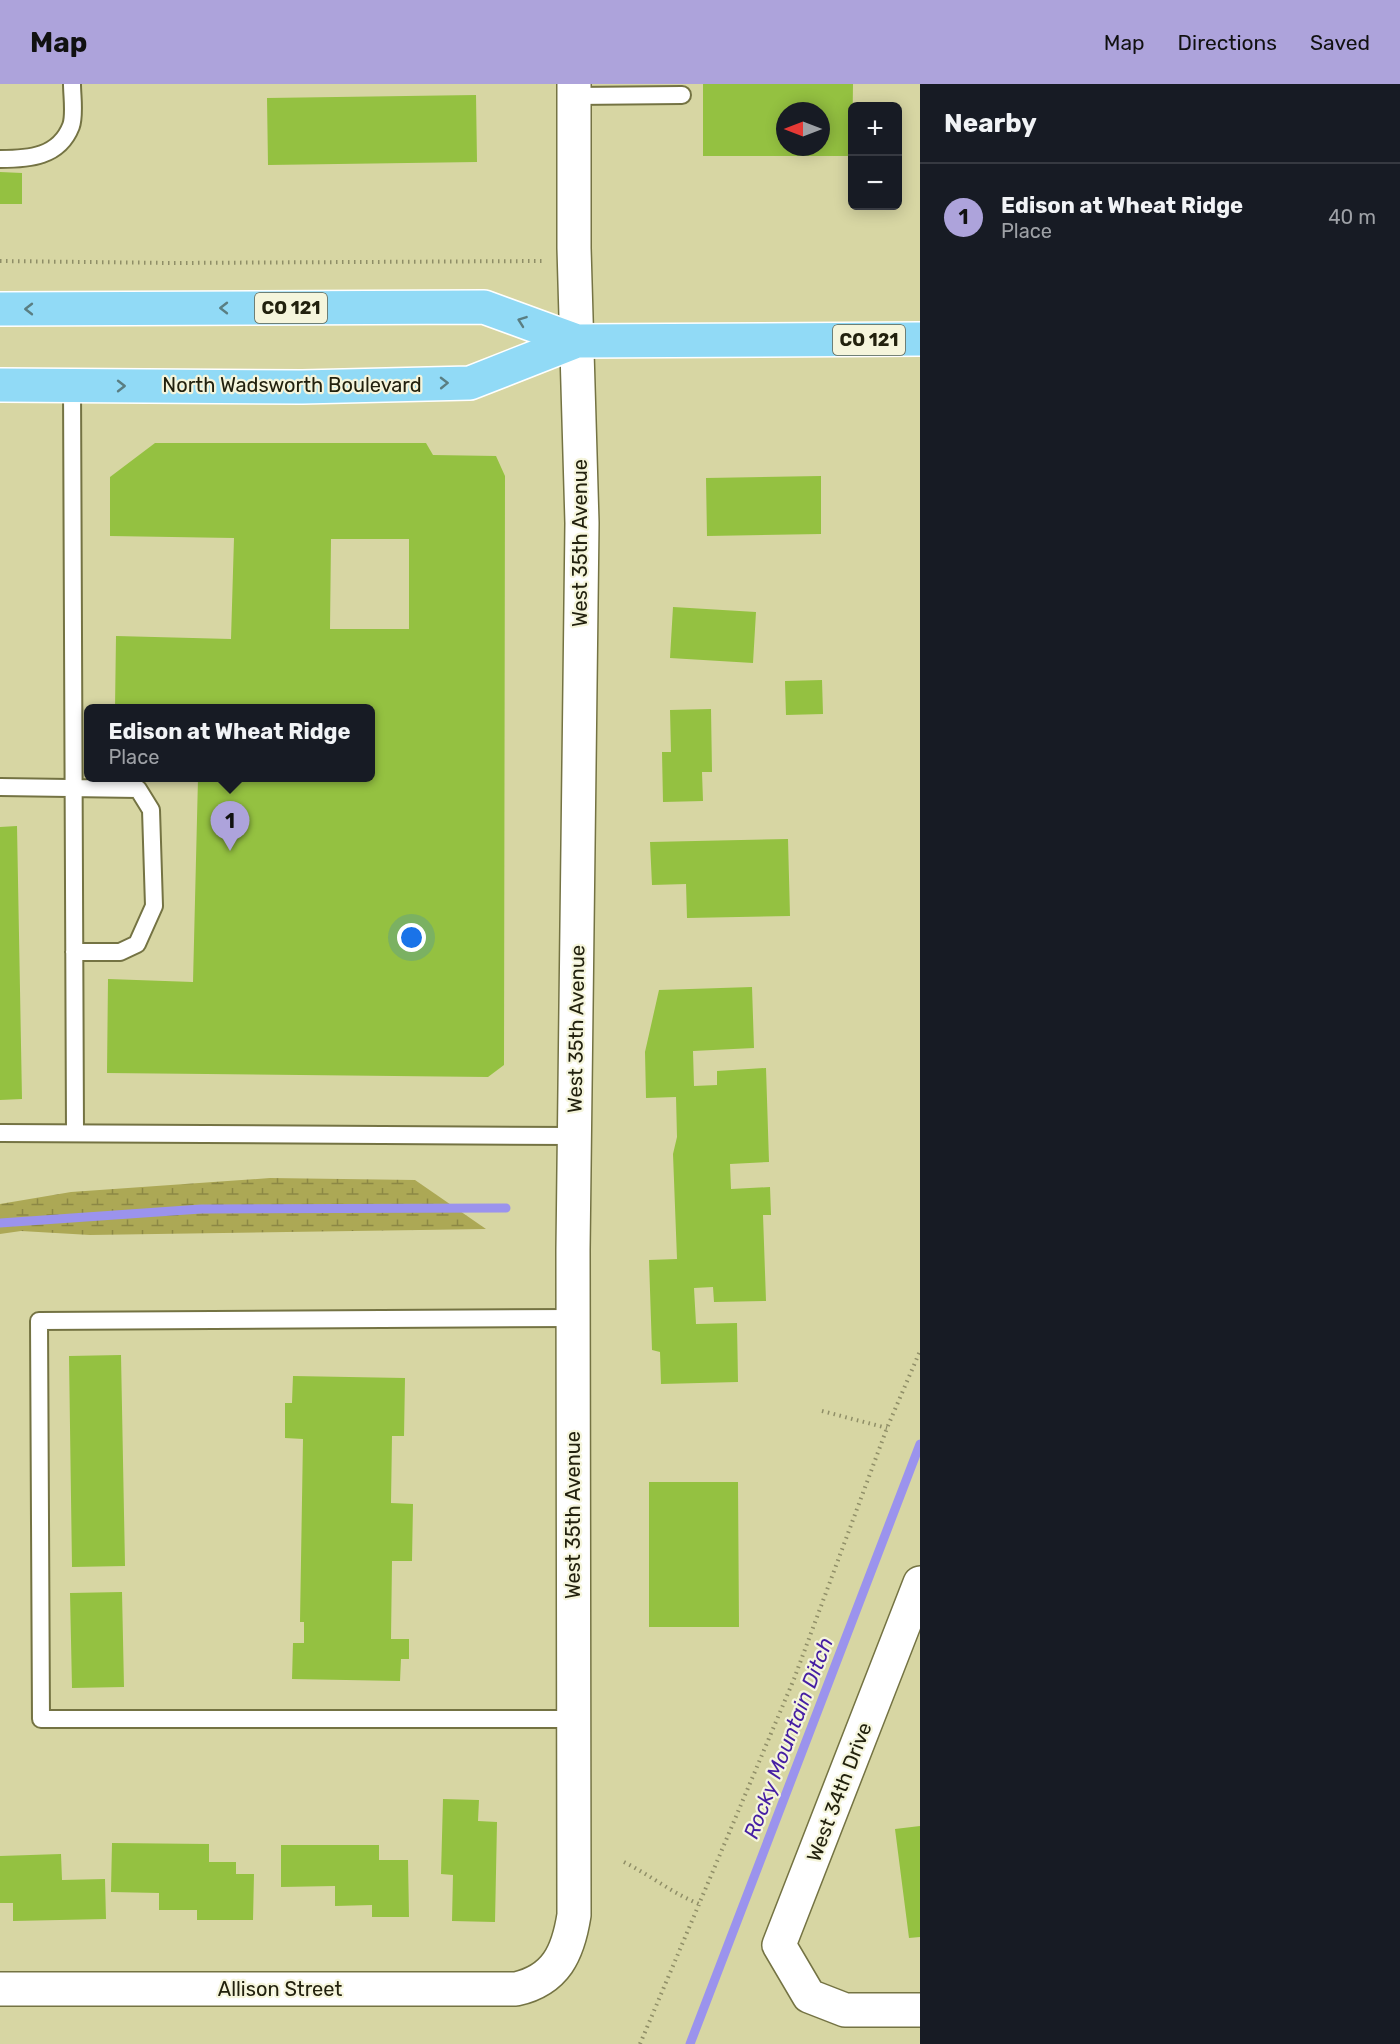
<!DOCTYPE html>
<html lang="en">
<head>
<meta charset="utf-8">
<style>
	body { margin:0; font-family:Rubik,sans-serif; background:#20242c; color:#f1f3f6 }
	.controls { position:absolute; right:18px; top:18px; display:grid; overflow:hidden; border-radius:9px; box-shadow:0 3px 15px #0003 }
	.controls button { width:54px; height:54px; display:grid; place-items:center; padding:0; border:0; border-bottom:2px solid #363941; background:#171b24; color:#f1f3f6; font:30px sans-serif }
	.compass { position:absolute; left:776px; top:18px; width:54px; height:54px; border-radius:50%; background:#171b24; box-shadow:0 3px 15px #0003; rotate:270deg }
	.you { position:absolute; left:412px; top:854px; width:21px; height:21px; margin:-15px; border:4px solid #fff; border-radius:50%; background:#1a73e8; box-shadow:0 0 0 9px #1a73e833 }
	.badge { display:grid; place-items:center; width:39px; height:39px; border-radius:50%; background:#ada3db; color:#111; font-size:20px; font-weight:700 }
	.pin { position:absolute; translate:-50% -50px; filter:drop-shadow(0 2px 3px #0008) }
	.pin::after { content:''; position:absolute; top:32px; width:21px; height:18px; background:inherit; clip-path:polygon(0 0,100% 0,50% 100%) }
	.popup { position:absolute; left:84px; top:620px; width:291px; height:78px; box-sizing:border-box; display:grid; place-content:center; border-radius:9px; background:#171b24; filter:drop-shadow(0 2px 4px #0005); font-size:20px; white-space:nowrap; color:#9ea1a6 }
	.popup b { font-size:22px; color:#f1f3f6 }
	.popup::after { content:''; position:absolute; left:50%; top:100%; margin-left:-12px; border:12px solid transparent; border-top-color:#171b24 }
	.list { margin:0; padding:0; list-style:none }
	h2 { display:flex; justify-content:space-between; align-items:center; height:78px; margin:0; padding:0 24px; font-size:26px }
	h2 small { font-size:20px; font-weight:400; color:#9ea1a6 }
	.list li { display:grid; grid-template-columns:39px 1fr auto; gap:18px; align-items:center; box-sizing:border-box; height:108px; padding:0 24px; border-top:2px solid #363941 }
	.list b { display:block; font-size:22px; white-space:nowrap }
	.list p { margin:0; font-size:20px; white-space:nowrap; color:#9ea1a6 }
	.list em { font-size:20px; font-style:normal; color:#9ea1a6 }
	.map { position:relative; flex:none; width:920px; height:1960px; overflow:hidden }
	header { display:flex; align-items:center; gap:36px; box-sizing:border-box; height:84px; padding:0 30px; background:#ada3db; color:#111 }
	header strong { font-size:28px }
	nav { display:flex; gap:33px; margin-inline-start:auto; font-size:21px }
	main { display:flex }
	aside { flex:1; background:#171b24 }
	.map>svg:first-child { display:block }
	.wetland { fill:url(#wetland-marsh) }
	.lines { fill:none; stroke-linecap:round; stroke-linejoin:round }
	.stream { stroke:#9b93ed; stroke-width:9 }
	.building { fill:#94c141; fill-rule:evenodd }
	.service-casing { stroke:#747343; stroke-width:20 }
	.minor-casing { stroke:#747343; stroke-width:36 }
	.primary-casing { stroke:#fff; stroke-width:36 }
	.path { stroke:#8f8e67; stroke-width:4; stroke-dasharray:1.5 4.5; stroke-linecap:butt }
	.service { stroke:#fff; stroke-width:16 }
	.minor { stroke:#fff; stroke-width:33 }
	.primary { stroke:#91daf6; stroke-width:33 }
	.oneway { stroke:#5a7e82 }
	.labels { text-anchor:middle; dominant-baseline:central; stroke-width:4.5; stroke-linejoin:round; paint-order:stroke }
	.shield { fill:#f5f5dc; stroke:#61614c; stroke-width:1.5 }
	.shield-label { font-size:18px; font-weight:bold; fill:#22210e }
	.street-label { font-size:20px; fill:#22210e; stroke:#f5f5dc }
	.water-label { font-size:21px; font-style:italic; fill:#451ea3; stroke:#f5f5dc }
</style>
</head>
<body>
<header>
<strong>Map</strong>
<nav><a>Map</a><a>Directions</a><a>Saved</a></nav>
</header>
<main>
<div class="map">
<svg width="920" height="1960" viewBox="0 0 920 1960">
	<defs>
		<pattern id="wetland-marsh" width="20" height="14" patternUnits="userSpaceOnUse" patternTransform="scale(1.5)"><rect width="20" height="14" fill="#aca855"/><path d="M1 5h8M5 5V1M11 12h8M15 12V8" fill="none" stroke="#8c8845"/></pattern>
	</defs>
	<rect width="100%" height="100%" fill="#d7d6a3"/>
	<!-- wetland -->
	<path class="wetland" d="M270 1094 415 1096 486 1145 90 1151 21 1147 0 1150V1120L71 1108Z"/>
	<g class="lines">
		<!-- stream -->
		<path class="stream" d="M0 1139 201 1125 506 1124
			M690 1960 920 1360"/>
	</g>
	<!-- building -->
	<path class="building" d="M703 0H853L852 72H703ZM785 27H821V63H785Z
		M476 11 477 78 268 81 267 14Z
		M0 88 22 89V120H0Z
		M155 359H426L433 371 496 372 505 392 504 981 488 993 107 989 108 895 193 898 198 694H371V624H115L116 552 231 555 234 454 110 452V393ZM331 455H409V545H330Z
		M821 392V450L707 452 706 394Z
		M673 523 756 528 753 579 670 574Z
		M822 596 823 630 786 631 785 597Z
		M711 625 712 688H702L703 717 663 718 662 668H671L670 626Z
		M17 742 22 1015 0 1016V743Z
		M788 755 790 832 687 834 686 800 652 801 650 758Z
		M752 903 754 964 693 967 694 1002 717 1001V987L766 984 769 1078 730 1080 731 1105 770 1103 771 1131H763L766 1217 714 1218 713 1203 694 1204 696 1240 737 1239 738 1298 661 1300 660 1268 652 1266 649 1176 677 1175 673 1070 677 1053 676 1013 646 1014 645 968 659 906Z
		M121 1271 125 1482 72 1483 69 1272Z
		M293 1292 405 1294 404 1352H392L391 1419 413 1420 412 1477H392L391 1555H409V1575H401L400 1597 292 1595 293 1559H304V1538H300L303 1355 285 1354V1319H292Z
		M649 1398H738L739 1543H649Z
		M122 1508 124 1603 72 1604 70 1509Z
		M443 1715 479 1716 478 1737 497 1738 495 1838 452 1837 453 1791 441 1790Z
		M920 1742V1853L909 1854 895 1745Z
		M112 1759 209 1760V1778H236V1790H254L253 1836H197V1826H159V1809L111 1808Z
		M281 1761H379V1776H408L409 1833H372V1821L335 1822V1802L281 1803Z
		M61 1770 62 1796 105 1795 106 1835 13 1837V1819H0V1772Z"/>
	<g class="lines">
		<defs>
			<path id="service" d="M574 12 682 11
				M0 75C29 75 59 73 71 42 75 31 72 12 72 0
				M72 301 75 1049
				M0 703 138 705 151 726 154 822 137 860 120 868H74
				M0 1049 574 1052
				M573 1234 39 1237 41 1635H574"/>
			<path id="minor" d="M920 1499 779 1861 809 1912 845 1926H920
				M0 1905H516C556 1896 568 1869 574 1831L573 1166 582 439 574 164V0"/>
			<path id="primary" d="M0 225 484 223 577 257 920 255
				M0 301 302 303 470 299 577 257"/>
		</defs>
		<!-- service casing -->
		<use href="#service" class="service-casing"/>
		<!-- minor casing -->
		<use href="#minor" class="minor-casing"/>
		<!-- primary casing -->
		<use href="#primary" class="primary-casing"/>
		<!-- path -->
		<path class="path" d="M0 177 172 179 542 177
			M822 1327 887 1344
			M624 1778C650 1791 672 1809 699 1820
			M640 1960 794 1595 887 1344 920 1267"/>
		<!-- service -->
		<use href="#service" class="service"/>
		<!-- minor -->
		<use href="#minor" class="minor"/>
		<!-- primary -->
		<use href="#primary" class="primary"/>
	</g>
	<!-- one-way arrows -->
	<defs><path id="oneway-chevron" d="M-2-3.5L2.5 0L-2 3.5" fill="none" stroke-width="1.6" stroke-linecap="round" stroke-linejoin="round" transform="scale(1.5)"/></defs>
	<g class="oneway">
		<use href="#oneway-chevron" transform="translate(224 224) rotate(180)"/>
		<use href="#oneway-chevron" transform="translate(29 225) rotate(180)"/>
		<use href="#oneway-chevron" transform="translate(522 237) rotate(-160)"/>
		<use href="#oneway-chevron" transform="translate(444 299) rotate(-1)"/>
		<use href="#oneway-chevron" transform="translate(121 302)"/>
	</g>
	<g class="labels">
		<!-- shield labels -->
		<g class="shield">
			<rect x="255" y="209" width="72" height="30" rx="4.5"/>
			<rect x="833" y="241" width="72" height="30" rx="4.5"/>
		</g>
		<g class="shield-label">
			<text x="291" y="224">CO 121</text>
			<text x="869" y="256">CO 121</text>
		</g>
		<!-- street labels -->
		<g class="street-label">
			<text x="292" y="301">North Wadsworth Boulevard</text>
			<text transform="translate(580 459) rotate(-90)">West 35th Avenue</text>
			<text transform="translate(576 945) rotate(-89)">West 35th Avenue</text>
			<text transform="translate(573 1431) rotate(-90)">West 35th Avenue</text>
			<text transform="translate(839 1708) rotate(-69)">West 34th Drive</text>
			<text x="280" y="1905">Allison Street</text>
		</g>
		<!-- water labels -->
		<g class="water-label">
			<text transform="translate(788 1654) rotate(-69)">Rocky Mountain Ditch</text>
		</g>
	</g>
</svg>
<div class="controls">
<button>+</button>
<button>−</button>
</div>
<svg class="compass" viewBox="-18 -18 36 36"><path d="M0-13l5 13h-10z" fill="#e53935"/><path d="M0 13l5-13h-10z" fill="#9ea1a6"/></svg>
<div class="you"></div>
<div class="pin badge" style="left:230px;top:767px">1</div>
<div class="popup"><b>Edison at Wheat Ridge</b>Place</div>
</div>
<aside>
<h2>Nearby<small></small></h2>
<ul class="list">
<li><span class="badge">1</span><div><b>Edison at Wheat Ridge</b><p>Place</p></div><em>40 m</em></li>
</ul>
</aside>
</main>
</body>
</html>
